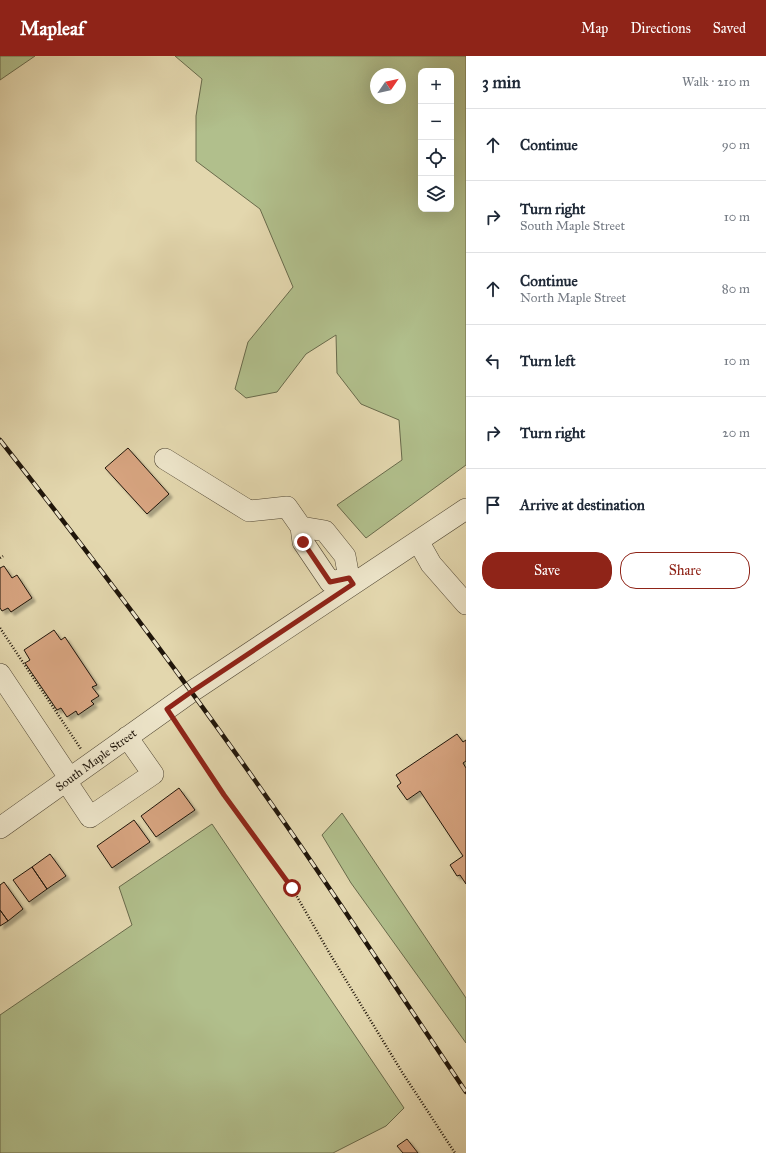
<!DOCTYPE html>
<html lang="en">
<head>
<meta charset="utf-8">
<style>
	body { margin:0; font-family:"IM FELL Great Primer",serif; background:#f2f2f3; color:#1f2937 }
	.controls { position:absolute; right:12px; top:12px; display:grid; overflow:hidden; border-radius:8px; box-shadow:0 4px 16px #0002 }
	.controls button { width:36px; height:36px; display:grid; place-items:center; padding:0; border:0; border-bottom:1px solid #e0e1e3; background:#fff; color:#1f2937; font:20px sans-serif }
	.compass { position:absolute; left:370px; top:12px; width:36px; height:36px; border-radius:50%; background:#fff; box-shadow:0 4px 16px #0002; rotate:56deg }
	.stop { position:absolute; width:12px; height:12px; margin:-9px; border:3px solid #8f2418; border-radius:50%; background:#fff }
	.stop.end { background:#8f2418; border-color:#fff; box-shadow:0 1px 4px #0008 }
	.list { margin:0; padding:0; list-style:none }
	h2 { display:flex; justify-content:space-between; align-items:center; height:52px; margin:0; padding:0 16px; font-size:17px }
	h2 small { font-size:13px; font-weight:400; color:#747a83 }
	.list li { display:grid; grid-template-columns:26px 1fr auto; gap:12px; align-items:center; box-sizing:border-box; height:72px; padding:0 16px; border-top:1px solid #e0e1e3 }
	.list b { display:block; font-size:15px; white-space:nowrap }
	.list p { margin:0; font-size:13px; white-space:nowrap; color:#747a83 }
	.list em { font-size:13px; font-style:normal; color:#747a83 }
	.actions { display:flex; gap:8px; padding:12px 16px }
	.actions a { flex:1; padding:9px 0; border:1px solid #8f2418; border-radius:16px; text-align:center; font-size:14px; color:#8f2418 }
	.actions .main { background:#8f2418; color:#fff }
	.icon { flex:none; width:22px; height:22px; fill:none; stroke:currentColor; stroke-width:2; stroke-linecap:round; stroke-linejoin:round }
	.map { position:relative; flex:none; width:466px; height:1097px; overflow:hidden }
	header { display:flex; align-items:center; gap:24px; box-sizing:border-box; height:56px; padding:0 20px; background:#8f2418; color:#fff }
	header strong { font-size:19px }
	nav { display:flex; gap:22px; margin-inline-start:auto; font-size:14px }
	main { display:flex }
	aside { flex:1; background:#fff }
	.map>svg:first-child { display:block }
	.green { fill:#b1bf8c; stroke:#686a4b; fill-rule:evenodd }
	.building { fill:#d7a480; stroke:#1f150a; filter:url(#shadow) }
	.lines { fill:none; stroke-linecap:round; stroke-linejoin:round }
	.minor-casing { stroke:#504633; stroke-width:22 }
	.path { stroke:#1f150a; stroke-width:2.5; stroke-dasharray:1 2; stroke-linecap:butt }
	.minor { stroke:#ede5ca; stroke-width:21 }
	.rail-casing { stroke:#1f150a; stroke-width:4.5 }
	.rail { stroke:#ede5ca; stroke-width:3; stroke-dasharray:9; stroke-linecap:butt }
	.route { stroke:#8f2418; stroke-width:5 }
	.labels { text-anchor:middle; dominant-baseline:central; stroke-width:3; stroke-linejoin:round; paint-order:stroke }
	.street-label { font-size:12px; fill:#1f150a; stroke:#ede5ca }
</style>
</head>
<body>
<header>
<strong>Mapleaf</strong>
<nav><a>Map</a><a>Directions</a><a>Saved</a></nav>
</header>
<main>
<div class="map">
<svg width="466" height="1097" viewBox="0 0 466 1097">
	<defs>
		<filter id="shadow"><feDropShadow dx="3.5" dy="3.5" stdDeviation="1" flood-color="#0004"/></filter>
	</defs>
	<rect width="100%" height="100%" fill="#e3d7ae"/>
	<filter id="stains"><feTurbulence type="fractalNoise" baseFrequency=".005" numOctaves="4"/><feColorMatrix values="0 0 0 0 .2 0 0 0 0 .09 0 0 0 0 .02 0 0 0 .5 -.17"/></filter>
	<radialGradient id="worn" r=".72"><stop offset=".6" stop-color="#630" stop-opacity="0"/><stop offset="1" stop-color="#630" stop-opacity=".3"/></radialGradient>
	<!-- green -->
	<path class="green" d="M0 0H35L0 24Z
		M175 0H466V409L366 482 337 449 402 404 399 364 361 348 337 317 336 279 306 298 277 336 246 342 235 333 248 286 293 231 260 153 196 105V60L202 23ZM421 15H451V153H421ZM376 18H400V42H376Z
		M342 757 466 942V987L351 827 322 779Z
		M212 768 404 1052 386 1070 333 1097H0V959L132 869 119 831Z"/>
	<!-- building -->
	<path class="building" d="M128 392 169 438 147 458 105 412Z
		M4 510 12 522 17 519 32 542 11 556 8 552 2 555 0 552V512Z
		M54 574 61 584 65 581 97 629 92 631 99 640 91 645 94 648 78 659 76 655 67 661 61 652 57 654 25 607 30 604 24 594Z
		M457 678 463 686 466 684V705L463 707 466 712V828L460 819 457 820 450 809 463 800 420 735 407 744 397 730 401 727 396 719Z
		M179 732 195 754 156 781 141 760Z
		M134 764 150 786 112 812 97 790Z
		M50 798 66 820 47 833 32 811Z
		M32 811 47 833 29 846 13 824Z
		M4 826 23 853 8 865 0 854V829Z
		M0 854 8 865 0 870Z
		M407 1083 418 1097H403L397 1090Z"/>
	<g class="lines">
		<defs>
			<path id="minor" d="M165 403 249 455 287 451 301 471 303 486 330 526 349 522
				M301 471 325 475 345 500 349 522 353 528
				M418 485 431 508 466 548
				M0 618 70 723
				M66 725 90 761 153 718 127 681
				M0 772 191 636 466 453"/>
		</defs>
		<!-- minor casing -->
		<use href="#minor" class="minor-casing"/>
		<!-- path -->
		<path class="path" d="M0 502 3 500
			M0 572 81 693
			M177 668 224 739 292 832 330 898 402 1016 455 1097"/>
		<!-- minor -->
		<use href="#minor" class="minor"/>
		<defs>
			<path id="rail" d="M0 384C104 516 205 651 300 789 356 871 411 954 466 1036"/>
		</defs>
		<!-- rail casing -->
		<use href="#rail" class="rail-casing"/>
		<!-- rail -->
		<use href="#rail" class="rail"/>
	</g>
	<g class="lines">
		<!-- route -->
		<path class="route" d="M292 832 224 739 167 653 191 636 353 528 349 522 330 526 303 486"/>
	</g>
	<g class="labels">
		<!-- street labels -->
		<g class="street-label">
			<text transform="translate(96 704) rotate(-36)">South Maple Street</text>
		</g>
	</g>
	<rect width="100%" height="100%" filter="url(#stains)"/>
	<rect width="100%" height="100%" fill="url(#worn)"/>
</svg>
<div class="controls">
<button>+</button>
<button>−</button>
<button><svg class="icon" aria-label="locate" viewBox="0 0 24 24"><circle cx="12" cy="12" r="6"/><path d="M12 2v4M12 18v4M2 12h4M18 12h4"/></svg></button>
<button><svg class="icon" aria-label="layers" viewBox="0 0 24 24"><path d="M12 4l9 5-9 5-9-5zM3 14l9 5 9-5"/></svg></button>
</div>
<svg class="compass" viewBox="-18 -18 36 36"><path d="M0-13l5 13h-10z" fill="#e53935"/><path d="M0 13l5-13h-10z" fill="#747a83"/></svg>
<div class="stop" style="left:292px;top:832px"></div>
<div class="stop end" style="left:303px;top:486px"></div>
</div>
<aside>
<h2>3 min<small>Walk · 210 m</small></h2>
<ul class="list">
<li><svg class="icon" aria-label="ahead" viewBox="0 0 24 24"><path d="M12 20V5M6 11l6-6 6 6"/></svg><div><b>Continue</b></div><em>90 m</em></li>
<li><svg class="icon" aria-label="right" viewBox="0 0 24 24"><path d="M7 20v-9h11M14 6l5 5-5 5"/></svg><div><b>Turn right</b><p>South Maple Street</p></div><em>10 m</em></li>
<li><svg class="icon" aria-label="ahead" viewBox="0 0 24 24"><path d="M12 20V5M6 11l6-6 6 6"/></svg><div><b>Continue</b><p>North Maple Street</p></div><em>80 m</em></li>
<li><svg class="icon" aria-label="left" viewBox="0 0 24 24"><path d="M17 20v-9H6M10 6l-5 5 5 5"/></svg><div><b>Turn left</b></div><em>10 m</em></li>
<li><svg class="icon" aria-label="right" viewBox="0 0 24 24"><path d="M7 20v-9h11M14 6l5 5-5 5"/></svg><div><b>Turn right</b></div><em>20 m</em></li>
<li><svg class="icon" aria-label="arrive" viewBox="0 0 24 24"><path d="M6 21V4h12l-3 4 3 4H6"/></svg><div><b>Arrive at destination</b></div></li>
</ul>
<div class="actions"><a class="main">Save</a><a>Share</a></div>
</aside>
</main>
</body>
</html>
